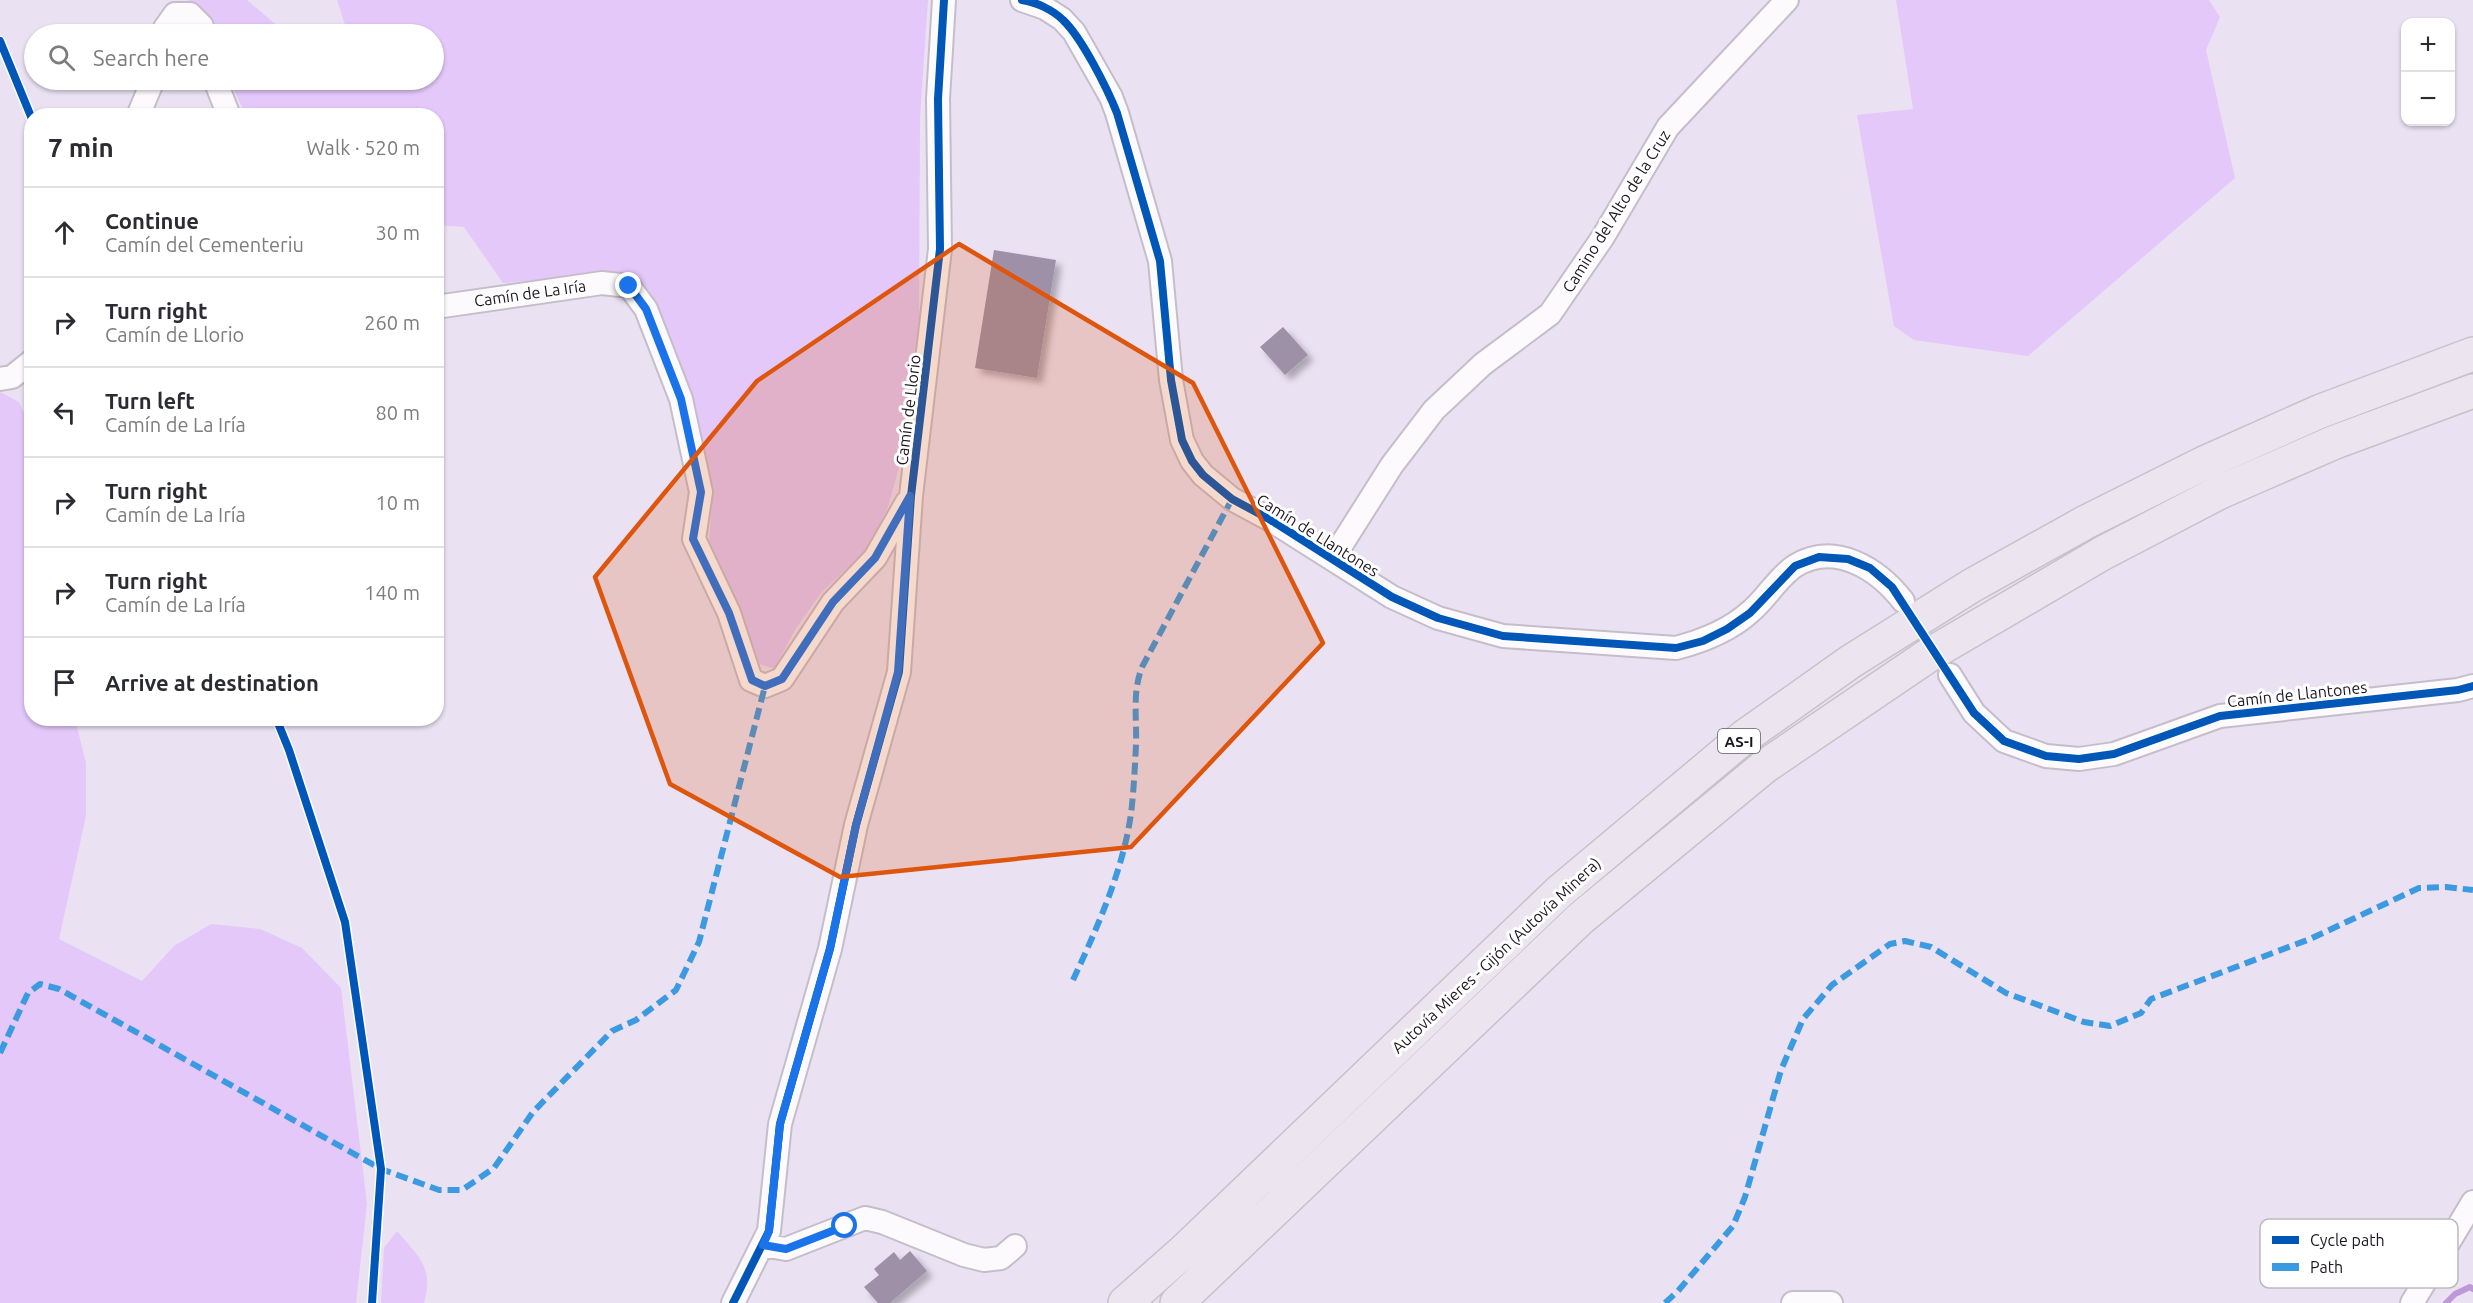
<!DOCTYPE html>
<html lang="en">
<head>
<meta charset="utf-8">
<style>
	body { margin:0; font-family:Ubuntu,sans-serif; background:#f7f7f7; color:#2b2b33 }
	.controls { position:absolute; right:18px; top:18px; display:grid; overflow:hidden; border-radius:12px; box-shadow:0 2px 4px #0004 }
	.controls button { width:54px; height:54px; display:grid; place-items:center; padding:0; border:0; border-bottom:2px solid #e1e1e2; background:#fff; color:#2b2b33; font:30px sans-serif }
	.stop { position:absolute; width:18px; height:18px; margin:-14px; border:4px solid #1a73e8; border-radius:50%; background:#fff }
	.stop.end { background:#1a73e8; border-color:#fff; box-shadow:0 2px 6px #0008 }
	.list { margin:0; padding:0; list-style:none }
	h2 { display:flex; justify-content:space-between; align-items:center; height:78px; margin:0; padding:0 24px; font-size:26px }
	h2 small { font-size:20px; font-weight:400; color:#7c7c81 }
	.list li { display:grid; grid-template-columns:39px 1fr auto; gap:18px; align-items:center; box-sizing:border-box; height:90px; padding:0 24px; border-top:2px solid #e1e1e2 }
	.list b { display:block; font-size:22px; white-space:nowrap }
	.list p { margin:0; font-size:20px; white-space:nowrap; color:#7c7c81 }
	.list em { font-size:20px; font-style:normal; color:#7c7c81 }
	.icon { flex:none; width:33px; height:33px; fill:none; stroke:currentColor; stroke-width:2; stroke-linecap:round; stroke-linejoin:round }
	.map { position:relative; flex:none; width:2473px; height:1303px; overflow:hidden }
	.search { position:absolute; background:#fff; box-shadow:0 2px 4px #0004; left:24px; top:24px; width:420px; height:66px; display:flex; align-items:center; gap:15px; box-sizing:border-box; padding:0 21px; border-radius:33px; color:#7c7c81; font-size:22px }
	.panel { position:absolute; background:#fff; box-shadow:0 2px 4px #0004; left:24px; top:108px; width:420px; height:618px; border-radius:24px }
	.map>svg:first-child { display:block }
	.green { fill:#e3c8f9 }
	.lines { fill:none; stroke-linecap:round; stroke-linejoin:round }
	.stream { stroke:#bd9ad7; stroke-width:6 }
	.building { fill:#9d90a7; filter:url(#shadow) }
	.street-casing { stroke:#c5beca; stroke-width:26 }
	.highway-casing { stroke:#c6c2c9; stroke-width:36 }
	.street { stroke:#fcfafd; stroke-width:22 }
	.highway { stroke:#ece5f0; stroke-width:33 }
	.quiet { stroke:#3c9ae0; stroke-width:6; stroke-dasharray:12 6; stroke-linecap:butt }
	.cycleway-casing { stroke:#fff; stroke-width:11 }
	.cycleway { stroke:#0057b8; stroke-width:8 }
	.route { stroke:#1a73e8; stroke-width:8 }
	.marked { fill:#de560d; fill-opacity:0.2; stroke:#de560d; stroke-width:4.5; stroke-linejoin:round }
	.labels { text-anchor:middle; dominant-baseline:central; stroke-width:6; stroke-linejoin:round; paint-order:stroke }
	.shield { fill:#fff; stroke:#605c63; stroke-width:1.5 }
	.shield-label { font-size:15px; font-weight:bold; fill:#1c1620 }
	.street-label { font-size:16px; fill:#1c1620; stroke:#fff }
	.key { fill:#fff; stroke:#bbb9bc; stroke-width:1.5 }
	.key-label { font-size:16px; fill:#1c1620 }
</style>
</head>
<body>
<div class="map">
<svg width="2473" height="1303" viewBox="0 0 2473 1303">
	<defs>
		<filter id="shadow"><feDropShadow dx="5.5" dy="5.5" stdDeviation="3" flood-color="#0004"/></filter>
	</defs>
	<rect width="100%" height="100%" fill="#eae1f2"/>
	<!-- green -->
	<path class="green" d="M188 0H247L287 34H207Z
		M337 0H928L920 116 919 319 900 464 888 507 868 548 821 593 795 630 774 669 760 664 709 540 713 491 694 405 647 288 620 273 503 283 464 227 437 225 436 116 246 115 229 80H434V34H348Z
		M1896 0H2209L2220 17 2206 50 2235 178 2028 356 1914 340 1894 326 1857 115 1913 109Z
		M0 392 19 402 31 429 32 718 75 719 86 763V816L59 939 142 981 174 946 211 924 260 929 302 948 341 988 367 1204 356 1303H0Z
		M397 1231C419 1257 434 1268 424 1303H381L384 1248Z"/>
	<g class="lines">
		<!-- stream -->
		<path class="stream" d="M2446 1303 2455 1294 2470 1287 2473 1289"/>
	</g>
	<!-- building -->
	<path class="building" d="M994 250 1056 260 1037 378 975 368Z
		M1283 327 1308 355 1285 375 1260 347Z
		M910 1251 927 1271 890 1303H878L864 1287 879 1275 874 1269 894 1252 900 1260Z"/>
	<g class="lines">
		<defs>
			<path id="street" d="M1022 0 1045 8 1062 19 1074 32 1111 97 1117 113 1160 261 1171 380 1182 440 1192 461 1203 475 1232 499 1269 519 1392 597 1438 618 1503 636 1676 648C1703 641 1729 631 1750 612 1765 600 1779 576 1795 566 1835 541 1878 569 1903 601
				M164 34 165 28 175 14H190L202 26 203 34
				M215 80 229 116
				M138 116 153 80
				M436 307 602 283 629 286 646 309 681 399 701 492 694 539 729 613 751 680 765 686 782 679 833 602 875 558 907 502
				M0 379 12 377 32 361
				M1333 558 1392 465 1434 410 1483 364 1550 314 1603 237 1668 127 1787 0
				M1950 675 1974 713 2004 741 2046 756 2079 759 2114 754 2220 716 2458 690 2473 686
				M763 1245 786 1249 865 1218 882 1222 964 1255 984 1260 1001 1258 1015 1246
				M733 1303 769 1231 780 1124 830 949 856 825 899 672 911 496 940 249 938 99 944 0
				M1793 1303H1831
				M2412 1303 2473 1202"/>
			<path id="highway" d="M1125 1303 1184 1251 1559 892 1744 737 1850 662 1971 586 2086 522 2204 463 2321 411 2473 354
				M1177 1303 1581 918 1764 767 1929 655 2103 553 2220 492 2335 442 2473 391"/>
		</defs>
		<!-- street casing -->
		<use href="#street" class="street-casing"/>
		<!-- highway casing -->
		<use href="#highway" class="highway-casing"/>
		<!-- street -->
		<use href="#street" class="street"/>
		<!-- highway -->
		<use href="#highway" class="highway"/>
		<!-- quiet -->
		<path class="quiet" d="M1073 980C1098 926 1126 864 1132 805 1134 785 1135 765 1136 745 1137 718 1132 693 1142 667L1232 499
			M0 1053 28 993 40 984 59 989 381 1169 439 1190H462L494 1168 533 1112 612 1031 636 1020 676 990 699 942 765 686
			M1665 1303 1678 1291 1733 1226 1745 1197 1781 1070 1803 1019 1832 985 1890 944 1905 941 1931 947 2006 993 2084 1022 2110 1026 2141 1013 2151 999 2310 939 2419 888 2446 887 2473 890"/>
		<defs>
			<path id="cycleway" d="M1022 0C1036 2 1053 10 1063 20 1082 38 1107 88 1117 113L1160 261 1171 380 1182 440 1192 461 1203 475 1232 499 1269 519 1392 597 1438 618 1503 636 1676 648 1703 641 1727 629 1750 613 1795 566 1819 557 1848 559 1870 568 1892 587 1974 713 2004 741 2046 756 2079 759 2114 754 2220 716 2458 690 2473 686
				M0 41 32 119
				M276 718 289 750 345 922 381 1169 372 1303
				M733 1303 769 1231 780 1124 830 949 856 825 899 672 911 496 940 249 938 99 944 0"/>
		</defs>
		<!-- cycleway casing -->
		<use href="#cycleway" class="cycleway-casing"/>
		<!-- cycleway -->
		<use href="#cycleway" class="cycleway"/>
	</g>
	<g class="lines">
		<!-- route -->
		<path class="route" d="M629 286 646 309 681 399 701 492 693 539 729 613 752 680 765 686 782 679 833 602 875 558 910 496 898 672 856 825 830 948 780 1124 769 1231 763 1245 786 1249 845 1226"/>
	</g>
	<!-- marked area -->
	<path class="marked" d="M959 244 1193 383 1323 643 1131 847 840 877 670 784 595 577 757 381Z"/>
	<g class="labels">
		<!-- shield labels -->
		<rect class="shield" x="1718" y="729" width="42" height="24" rx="4.5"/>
		<g class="shield-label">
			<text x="1739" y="741">AS-I</text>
		</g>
		<!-- street labels -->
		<g class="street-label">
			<text transform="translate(1616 211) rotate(-58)">Camino del Alto de la Cruz</text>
			<text transform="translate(530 293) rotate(-8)">Camín de La Iría</text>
			<text transform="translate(908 410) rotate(-83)">Camín de Llorio</text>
			<text transform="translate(1318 535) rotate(32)">Camín de Llantones</text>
			<text transform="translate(2297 694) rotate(-6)">Camín de Llantones</text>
			<text transform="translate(1496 955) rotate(-43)">Autovía Mieres - Gijón (Autovía Minera)</text>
		</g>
	</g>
	<!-- legend -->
	<rect x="2260" y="1219" width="198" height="69" rx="9" class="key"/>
	<rect x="2272" y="1236" width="27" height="8" fill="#0057b8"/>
	<rect x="2272" y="1263" width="27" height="8" fill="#3c9ae0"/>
	<g class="key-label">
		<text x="2310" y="1246">Cycle path</text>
		<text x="2310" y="1273">Path</text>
	</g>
</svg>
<div class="controls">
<button>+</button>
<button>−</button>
</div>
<div class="stop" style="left:845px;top:1226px"></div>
<div class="stop end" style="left:629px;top:286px"></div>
<div class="search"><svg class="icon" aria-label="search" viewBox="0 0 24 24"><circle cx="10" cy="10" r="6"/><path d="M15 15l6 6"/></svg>Search here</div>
<section class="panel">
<h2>7 min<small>Walk · 520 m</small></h2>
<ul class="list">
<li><svg class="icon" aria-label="ahead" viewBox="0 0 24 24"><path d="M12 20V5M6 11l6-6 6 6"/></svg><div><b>Continue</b><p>Camín del Cementeriu</p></div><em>30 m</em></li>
<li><svg class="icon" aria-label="right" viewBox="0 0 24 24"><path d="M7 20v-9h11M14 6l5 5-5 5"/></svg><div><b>Turn right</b><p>Camín de Llorio</p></div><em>260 m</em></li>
<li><svg class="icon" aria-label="left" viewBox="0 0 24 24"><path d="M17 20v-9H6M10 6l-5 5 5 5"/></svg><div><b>Turn left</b><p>Camín de La Iría</p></div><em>80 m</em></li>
<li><svg class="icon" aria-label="right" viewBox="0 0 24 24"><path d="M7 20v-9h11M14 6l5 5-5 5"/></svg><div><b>Turn right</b><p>Camín de La Iría</p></div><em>10 m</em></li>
<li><svg class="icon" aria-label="right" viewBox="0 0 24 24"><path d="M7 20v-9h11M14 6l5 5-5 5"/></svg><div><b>Turn right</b><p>Camín de La Iría</p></div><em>140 m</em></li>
<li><svg class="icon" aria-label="arrive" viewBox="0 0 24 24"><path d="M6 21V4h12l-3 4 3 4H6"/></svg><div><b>Arrive at destination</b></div></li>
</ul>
</section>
</div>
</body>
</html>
